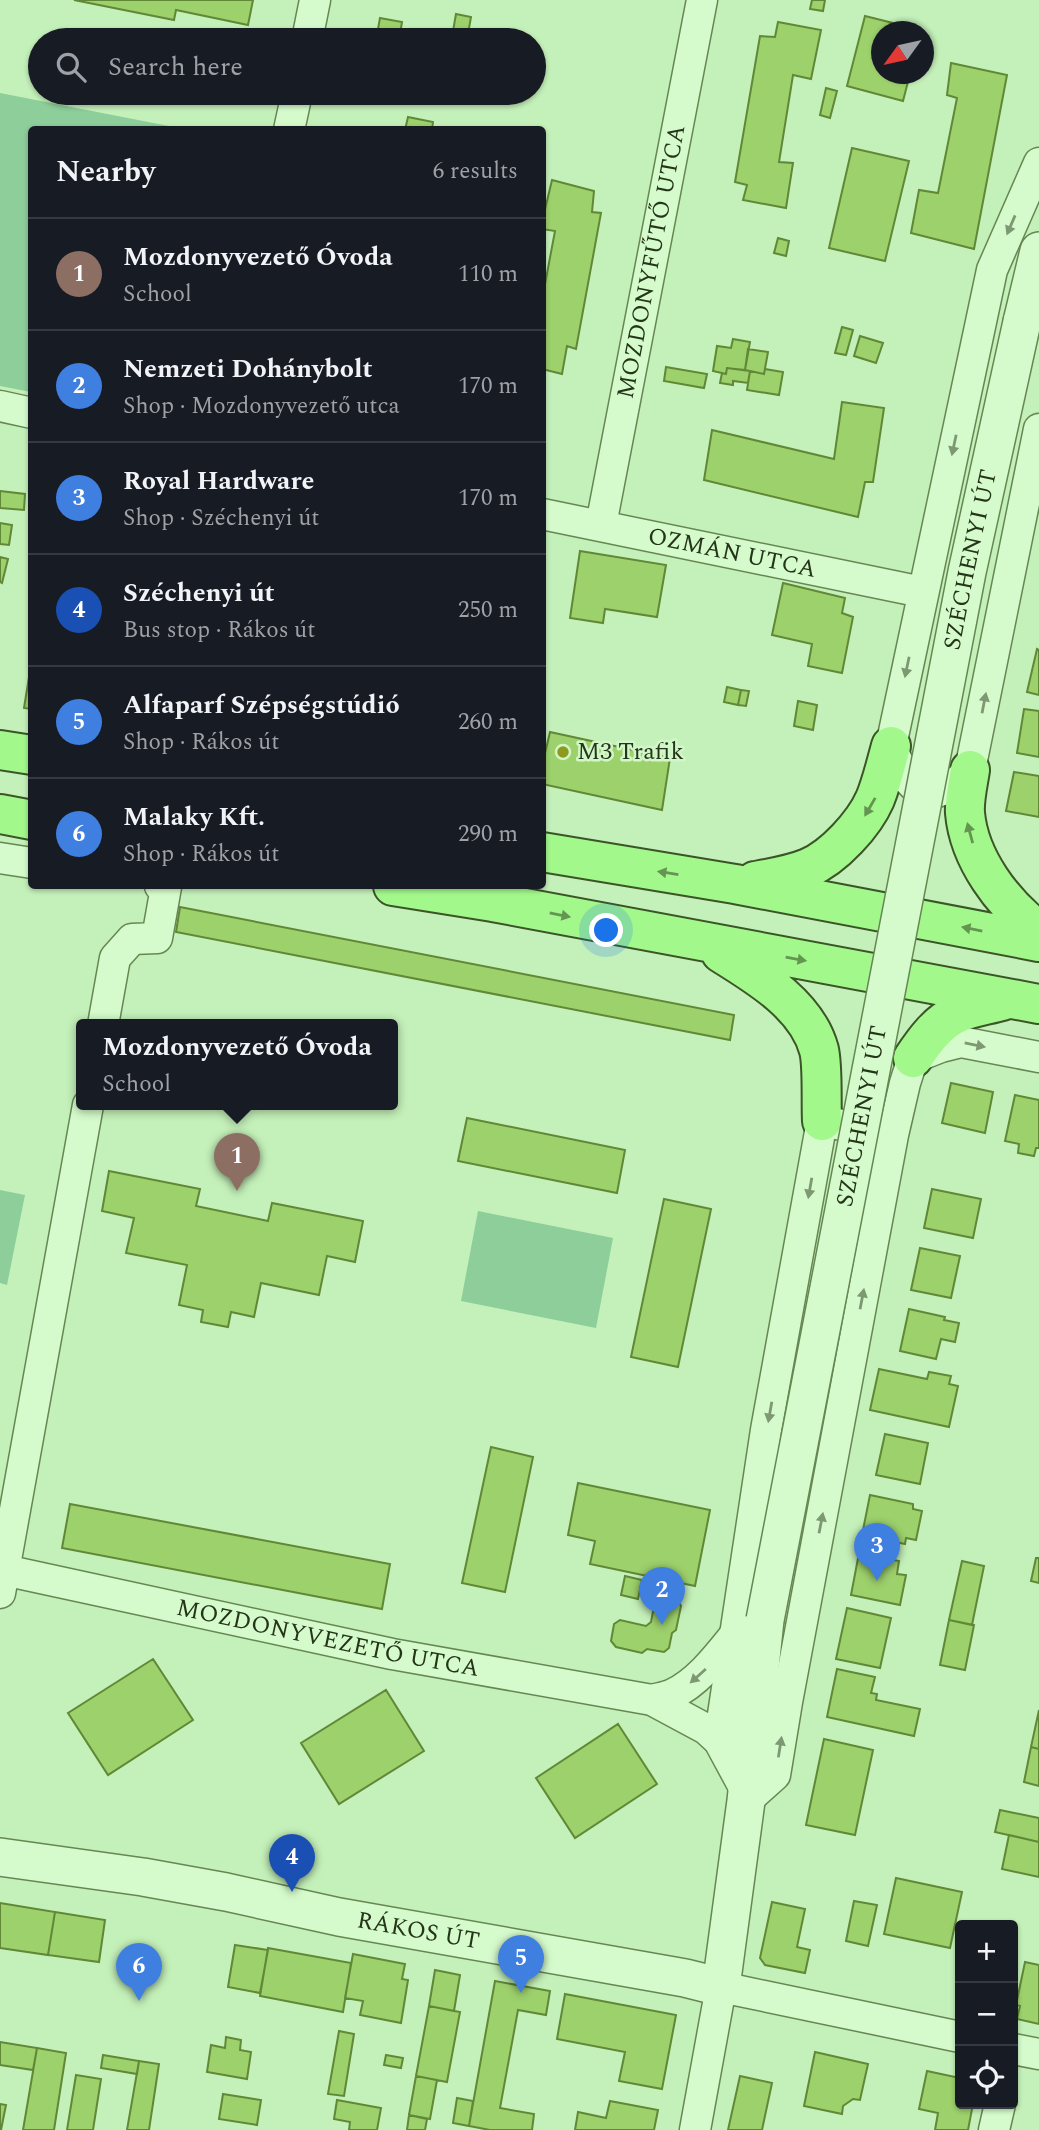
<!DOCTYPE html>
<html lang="en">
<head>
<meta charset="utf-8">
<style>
	body { margin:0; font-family:Spectral,serif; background:#20242c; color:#f1f3f6 }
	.controls { position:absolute; right:21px; bottom:21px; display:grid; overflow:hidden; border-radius:7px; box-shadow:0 2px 5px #0004 }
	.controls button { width:63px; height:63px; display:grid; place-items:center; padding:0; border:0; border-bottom:2px solid #363941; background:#171b24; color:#f1f3f6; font:35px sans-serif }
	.compass { position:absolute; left:871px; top:21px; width:63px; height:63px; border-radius:50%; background:#171b24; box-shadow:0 2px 5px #0004; rotate:237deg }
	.you { position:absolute; left:607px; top:931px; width:24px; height:24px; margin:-18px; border:5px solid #fff; border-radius:50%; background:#1a73e8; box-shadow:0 0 0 10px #1a73e833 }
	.badge { display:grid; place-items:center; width:46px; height:46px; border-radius:50%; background:#8e9a1f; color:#fff; font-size:23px; font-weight:700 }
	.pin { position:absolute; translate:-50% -58px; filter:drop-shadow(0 2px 4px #0008) }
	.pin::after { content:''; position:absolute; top:37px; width:24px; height:21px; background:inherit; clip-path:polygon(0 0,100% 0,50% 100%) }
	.popup { position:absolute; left:76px; top:1019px; width:322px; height:91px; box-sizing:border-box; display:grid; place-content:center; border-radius:7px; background:#171b24; filter:drop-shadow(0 2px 5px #0005); font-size:23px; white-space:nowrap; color:#9ea1a6 }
	.popup b { font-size:26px; color:#f1f3f6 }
	.popup::after { content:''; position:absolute; left:50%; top:100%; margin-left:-14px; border:14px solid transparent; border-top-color:#171b24 }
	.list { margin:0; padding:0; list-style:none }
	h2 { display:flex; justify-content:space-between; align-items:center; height:91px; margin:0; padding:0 28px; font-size:30px }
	h2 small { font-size:23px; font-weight:400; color:#9ea1a6 }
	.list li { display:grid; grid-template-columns:46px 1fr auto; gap:21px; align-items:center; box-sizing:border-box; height:112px; padding:0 28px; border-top:2px solid #363941 }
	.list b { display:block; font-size:26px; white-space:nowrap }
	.list p { margin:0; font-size:23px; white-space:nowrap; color:#9ea1a6 }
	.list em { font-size:23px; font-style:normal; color:#9ea1a6 }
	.icon { flex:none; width:38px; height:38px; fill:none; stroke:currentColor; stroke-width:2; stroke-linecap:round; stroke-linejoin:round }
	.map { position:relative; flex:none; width:1039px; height:2130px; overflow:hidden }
	.search { position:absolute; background:#171b24; box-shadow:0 2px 5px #0004; left:28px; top:28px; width:518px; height:77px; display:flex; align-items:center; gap:18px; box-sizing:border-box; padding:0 24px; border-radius:38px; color:#9ea1a6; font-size:26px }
	.panel { position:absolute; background:#171b24; box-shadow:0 2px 5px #0004; left:28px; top:126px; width:518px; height:763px; border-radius:7px }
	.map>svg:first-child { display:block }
	.green { fill:#8dce9b }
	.building { fill:#9dd16c; stroke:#608837; stroke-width:2 }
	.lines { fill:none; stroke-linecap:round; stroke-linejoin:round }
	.minor-casing { stroke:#668753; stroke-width:33 }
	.tertiary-casing { stroke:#668753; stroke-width:40 }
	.primary-casing { stroke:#3b5428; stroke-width:42 }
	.minor { stroke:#d5fbcc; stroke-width:30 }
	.tertiary { stroke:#d5fbcc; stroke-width:37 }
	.primary { stroke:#a3f88c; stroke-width:38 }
	.tertiary-bridge-casing { stroke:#668753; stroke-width:40; stroke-linecap:butt }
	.tertiary-bridge { stroke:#d5fbcc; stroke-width:37 }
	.oneway { fill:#7d9872 }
	.oneway2 { fill:#649652 }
	.poi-dot { fill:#8e9a1f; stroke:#d1f7c9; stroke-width:2.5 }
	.labels { text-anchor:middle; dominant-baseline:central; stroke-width:5; stroke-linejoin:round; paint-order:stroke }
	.street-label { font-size:24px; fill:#253519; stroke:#d1f7c9 }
	.poi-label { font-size:24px; fill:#253519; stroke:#d1f7c9; text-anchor:start }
</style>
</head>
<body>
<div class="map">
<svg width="1039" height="2130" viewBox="0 0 1039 2130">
	<rect width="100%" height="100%" fill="#c4f0b9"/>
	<!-- green -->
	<path class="green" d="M0 93 184 129 32 130 31 392 0 386Z
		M0 1190 25 1195 7 1285 0 1283Z
		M478 1211 613 1238 596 1328 461 1301Z"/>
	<!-- building -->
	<path class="building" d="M74 0H253L248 25 176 10 174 20Z
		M812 0H825L823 11 810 9Z
		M456 14 471 17 468 34 453 31Z
		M865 16 921 30 920 32H881V74H910L903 101 847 86Z
		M380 18 402 22 399 40H376Z
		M778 22 821 30 811 79 793 75 779 162 793 163 786 208 743 200 747 185 735 182 760 36 775 37Z
		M951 63 1007 75 974 249 911 233 919 190 938 193 957 98 947 95Z
		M826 88 837 91 830 118 820 115Z
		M408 117 433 122 432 130H405Z
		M852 148 909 161 885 261 829 248Z
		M552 180 594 191 592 212 601 213 576 349 567 346 562 374 542 369V300L555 231 542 229V222Z
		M778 238 789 241 786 256 774 253Z
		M842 327 853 330 846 355 835 353Z
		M860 336 883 343 876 363 854 356Z
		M733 339 750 342 745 370 727 368 726 374 713 371 717 346 731 348Z
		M748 349 768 352 764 374 745 370Z
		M666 367 707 374 704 388 664 381Z
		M727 368 750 371 748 383 733 381V385L720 383 722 373 726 374Z
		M765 369 783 372 779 395 747 390 750 371 764 374Z
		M842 402 884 408 873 482H865L858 517 704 480 712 430 834 459Z
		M0 491 25 494 24 510 0 508Z
		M0 523 12 525 9 545 0 544Z
		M580 551 666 565 657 617 605 609 603 623 570 618Z
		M0 557 8 559 2 583 0 582Z
		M783 583 845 598 842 613 853 617 842 673 808 666 812 644 772 635Z
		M1037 649 1039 650V695L1027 692Z
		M30 671 32 672V709L24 708Z
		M727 687 741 690 738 705 724 702Z
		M741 690 749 691 746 706 738 705Z
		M798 701 817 705 813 730 794 726Z
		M1024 709 1039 711V757L1017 753Z
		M550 732 670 758 662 810 542 784V766Z
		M1014 772 1039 776V817L1006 811Z
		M180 907 734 1015 730 1040 176 932Z
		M951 1083 993 1092 985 1133 942 1123Z
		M1015 1095 1039 1100V1148H1036L1034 1156 1018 1153 1019 1144 1005 1141Z
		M467 1118 625 1150 617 1193 458 1161Z
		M109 1171 200 1189 196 1206 268 1221 272 1203 363 1221 355 1262 327 1256 319 1295 261 1283 254 1317 231 1312 228 1327 201 1322 203 1310 179 1305 187 1265 126 1253 134 1218 102 1211Z
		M932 1189 981 1199 973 1238 924 1228Z
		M664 1199 711 1209 678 1367 631 1357Z
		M920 1248 960 1256 951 1298 911 1290Z
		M909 1309 945 1317 944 1320 959 1323 955 1342 941 1339 936 1359 900 1351Z
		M879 1369 927 1379 929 1372 951 1376 949 1384 958 1386 949 1427 870 1410Z
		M885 1434 928 1443 920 1484 876 1475Z
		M491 1447 533 1457 505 1592 462 1583Z
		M578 1483 710 1510 695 1586 590 1564 595 1541 568 1535Z
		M870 1495 913 1504V1509L922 1511 916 1540 906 1538 905 1544 862 1535Z
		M70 1504 390 1564 382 1609 62 1548Z
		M859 1553 899 1561 897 1574 906 1575 900 1605 851 1595Z
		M1036 1558H1039V1583L1031 1581Z
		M962 1561 984 1566 972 1625 949 1620Z
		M625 1576 642 1580 638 1599 621 1595Z
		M662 1597 677 1599 681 1606 676 1630 672 1633 669 1648 664 1652 647 1649 642 1653 616 1647 611 1641 614 1624 620 1620 646 1626 651 1622 655 1601Z
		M847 1608 891 1618 880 1668 836 1659Z
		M949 1620 974 1625 965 1670 940 1665Z
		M153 1659 193 1720 108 1775 68 1713Z
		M837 1669 875 1677 871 1693 877 1694 876 1700 920 1709 914 1736 827 1717Z
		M386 1690 424 1751 339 1804 301 1743Z
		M1039 1710V1749L1031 1747Z
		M618 1724 657 1784 575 1838 536 1778Z
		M824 1739 873 1750 855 1835 806 1825Z
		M1031 1747 1039 1749V1786L1024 1782Z
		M1000 1810 1039 1818V1842L995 1832Z
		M1009 1835 1039 1842V1877L1002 1869Z
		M896 1878 962 1892 950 1948 884 1934Z
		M854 1901 877 1905 868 1946 846 1941Z
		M772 1902 805 1909 797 1947 810 1950 805 1973 765 1965 760 1958Z
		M0 1903 55 1912 48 1955 0 1948Z
		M55 1912 105 1920 99 1962 48 1955Z
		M235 1945 268 1950 260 1993 228 1987Z
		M268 1948 351 1963 343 2012 260 1996Z
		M353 1954 405 1964 402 1979 408 1980 401 2023 360 2015 363 2001 345 1998Z
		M1025 1962 1039 1965V2024L1017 2019 1020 2006 1016 2005Z
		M435 1970 460 1975 454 2011 429 2006Z
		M495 1981 550 1991 546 2015 518 2010 500 2108 534 2114 532 2130H490L469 2126Z
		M565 1994 676 2015 662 2089 619 2081 625 2052 557 2039Z
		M429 2006 460 2012 447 2082 416 2076Z
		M339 2031 354 2034 344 2096 328 2094Z
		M226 2037 241 2040 240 2050 251 2052 247 2079 207 2072 211 2045 225 2048Z
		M0 2042 37 2048 33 2070 0 2065Z
		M37 2048 66 2053 54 2130H23Z
		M815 2052 868 2064 860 2100 853 2099 843 2106 842 2114 804 2106Z
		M103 2055 139 2061 137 2074 101 2068Z
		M386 2055 403 2058 401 2068 384 2065Z
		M139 2061 159 2064 149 2130H127Z
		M927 2071 960 2078V2104H973L968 2130H935L938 2113 919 2109Z
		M76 2075 101 2079 93 2130H67Z
		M416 2076 437 2080 430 2119 409 2115Z
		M740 2076 772 2083 762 2130H728Z
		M223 2094 261 2100 257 2125 219 2119Z
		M457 2098 473 2101 469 2126 453 2123Z
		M337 2100 381 2108 377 2130H349L350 2122 334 2119Z
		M610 2101 658 2110 654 2130H575L578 2112 606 2118Z
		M0 2104 6 2105 1 2130H0Z
		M409 2115 427 2119 425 2130H407Z"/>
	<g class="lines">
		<defs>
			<g id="minor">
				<path d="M307 40 315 0"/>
				<path d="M289 130 297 93"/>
				<path d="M1039 163 992 270 891 746C909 793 929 811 970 770L1039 429"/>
				<path d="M0 406 32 413"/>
				<path id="s1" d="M542 514 922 592"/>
				<path id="s2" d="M601 525 702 0"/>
				<path d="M0 858 32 863"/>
				<path d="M103 1025 115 958 132 939 157 938 166 887 160 886"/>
				<path id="s3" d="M4 1570 392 1654 652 1700 706 1729 719 1741 746 1791"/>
				<path d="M0 1593 88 1105"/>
				<path d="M652 1700C659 1698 667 1697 673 1694 698 1682 717 1657 734 1636"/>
				<path d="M719 1741 766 1430 822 1121 882 1133"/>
				<path d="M746 1801 775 1775 787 1702 893 1135 905 1083 913 1058 941 1047 961 1042 1039 1057"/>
				<path d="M1013 2049 1039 2054"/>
				<path d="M695 2130 721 1987 960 2037"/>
				<path d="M994 2130 1000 2104"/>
			</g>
			<g id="tertiary">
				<path d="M1022 322 1039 251"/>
				<path id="s4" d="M0 1857 143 1877 226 1892 339 1917 685 1978 721 1987 746 1801 765 1620"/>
			</g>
			<path id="primary" d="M0 750 32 755
				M970 770C968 783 964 800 965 813 969 859 1003 904 1039 931
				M0 814 32 820
				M542 852 735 884 1039 942
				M755 881C772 878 791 875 808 868 834 857 864 824 875 799 882 782 886 764 891 746
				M393 886 493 902 1039 1004
				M721 953C758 976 807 1005 819 1050 823 1066 821 1102 822 1121
				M913 1058C925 1040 938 1022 958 1013 971 1007 988 1005 1002 1001"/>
		</defs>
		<!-- minor casing -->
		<use href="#minor" class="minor-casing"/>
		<!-- tertiary casing -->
		<use href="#tertiary" class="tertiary-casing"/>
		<!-- primary casing -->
		<use href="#primary" class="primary-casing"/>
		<!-- minor -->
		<use href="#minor" class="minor"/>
		<!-- tertiary -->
		<use href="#tertiary" class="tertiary"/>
		<!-- primary -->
		<use href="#primary" class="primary"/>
		<defs>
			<g id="tertiary-bridge">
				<path id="s5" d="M765 1620 967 572 1022 322"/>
			</g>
		</defs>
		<!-- tertiary-bridge casing -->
		<use href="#tertiary-bridge" class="tertiary-bridge-casing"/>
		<!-- tertiary-bridge -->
		<use href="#tertiary-bridge" class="tertiary-bridge"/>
	</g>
	<!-- one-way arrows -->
	<defs><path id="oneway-solid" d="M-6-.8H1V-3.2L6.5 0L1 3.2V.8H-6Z" transform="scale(1.75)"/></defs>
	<g class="oneway">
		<use href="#oneway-solid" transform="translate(1011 225) rotate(113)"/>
		<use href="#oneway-solid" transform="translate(954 445) rotate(102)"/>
		<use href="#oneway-solid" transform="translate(907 667) rotate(102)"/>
		<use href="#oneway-solid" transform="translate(984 703) rotate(-79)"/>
		<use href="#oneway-solid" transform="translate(975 1045) rotate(11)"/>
		<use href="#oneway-solid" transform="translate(810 1188) rotate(100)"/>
		<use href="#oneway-solid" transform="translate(862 1299) rotate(-79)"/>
		<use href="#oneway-solid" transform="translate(770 1412) rotate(100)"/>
		<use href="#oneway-solid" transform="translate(821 1523) rotate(-79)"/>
		<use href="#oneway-solid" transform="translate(698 1676) rotate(138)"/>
		<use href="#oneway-solid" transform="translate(780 1747) rotate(-81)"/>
	</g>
	<g class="oneway2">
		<use href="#oneway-solid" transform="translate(870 807) rotate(120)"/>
		<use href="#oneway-solid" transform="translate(970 833) rotate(-105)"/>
		<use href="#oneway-solid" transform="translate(668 873) rotate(-171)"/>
		<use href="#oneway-solid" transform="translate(560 915) rotate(11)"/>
		<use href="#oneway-solid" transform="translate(972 929) rotate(-169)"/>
		<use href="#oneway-solid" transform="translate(796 959) rotate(10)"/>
	</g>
	<!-- markers -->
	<circle class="poi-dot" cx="563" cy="752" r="7"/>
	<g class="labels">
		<!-- street labels -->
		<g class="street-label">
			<text stroke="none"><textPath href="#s2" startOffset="268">MOZDONYFŰTŐ UTCA</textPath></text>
			<text stroke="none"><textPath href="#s1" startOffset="194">OZMÁN UTCA</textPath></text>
			<text stroke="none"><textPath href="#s5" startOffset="1080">SZÉCHENYI ÚT</textPath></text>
			<text stroke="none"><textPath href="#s5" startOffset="513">SZÉCHENYI ÚT</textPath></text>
			<text stroke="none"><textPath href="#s3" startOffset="331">MOZDONYVEZETŐ UTCA</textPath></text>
			<text stroke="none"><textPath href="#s4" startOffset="425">RÁKOS ÚT</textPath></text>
		</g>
		<!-- poi labels -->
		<g class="poi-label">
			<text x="577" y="752">M3 Trafik</text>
		</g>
	</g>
</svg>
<div class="controls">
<button>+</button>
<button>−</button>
<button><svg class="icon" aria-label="locate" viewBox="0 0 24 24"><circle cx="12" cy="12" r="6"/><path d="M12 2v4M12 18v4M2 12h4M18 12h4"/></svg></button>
</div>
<svg class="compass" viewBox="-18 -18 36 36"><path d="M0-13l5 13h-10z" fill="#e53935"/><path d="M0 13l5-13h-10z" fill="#9ea1a6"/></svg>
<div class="you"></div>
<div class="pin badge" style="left:237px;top:1191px;background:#8d6e63">1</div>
<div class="popup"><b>Mozdonyvezető Óvoda</b>School</div>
<div class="pin badge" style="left:662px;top:1625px;background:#3f7fe0">2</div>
<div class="pin badge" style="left:877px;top:1581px;background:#3f7fe0">3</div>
<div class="pin badge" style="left:292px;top:1892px;background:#1a4fb4">4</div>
<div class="pin badge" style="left:521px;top:1993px;background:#3f7fe0">5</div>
<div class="pin badge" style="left:139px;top:2001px;background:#3f7fe0">6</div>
<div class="search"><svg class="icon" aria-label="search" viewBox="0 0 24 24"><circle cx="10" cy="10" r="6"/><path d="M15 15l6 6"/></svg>Search here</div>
<section class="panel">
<h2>Nearby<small>6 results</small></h2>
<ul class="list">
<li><span class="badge" style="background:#8d6e63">1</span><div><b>Mozdonyvezető Óvoda</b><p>School</p></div><em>110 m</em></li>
<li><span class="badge" style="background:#3f7fe0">2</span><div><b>Nemzeti Dohánybolt</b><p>Shop · Mozdonyvezető utca</p></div><em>170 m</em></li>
<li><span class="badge" style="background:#3f7fe0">3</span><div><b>Royal Hardware</b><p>Shop · Széchenyi út</p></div><em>170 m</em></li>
<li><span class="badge" style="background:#1a4fb4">4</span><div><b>Széchenyi út</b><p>Bus stop · Rákos út</p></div><em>250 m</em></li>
<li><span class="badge" style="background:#3f7fe0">5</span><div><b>Alfaparf Szépségstúdió</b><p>Shop · Rákos út</p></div><em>260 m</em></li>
<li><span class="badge" style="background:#3f7fe0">6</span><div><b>Malaky Kft.</b><p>Shop · Rákos út</p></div><em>290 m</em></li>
</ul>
</section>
</div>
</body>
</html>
